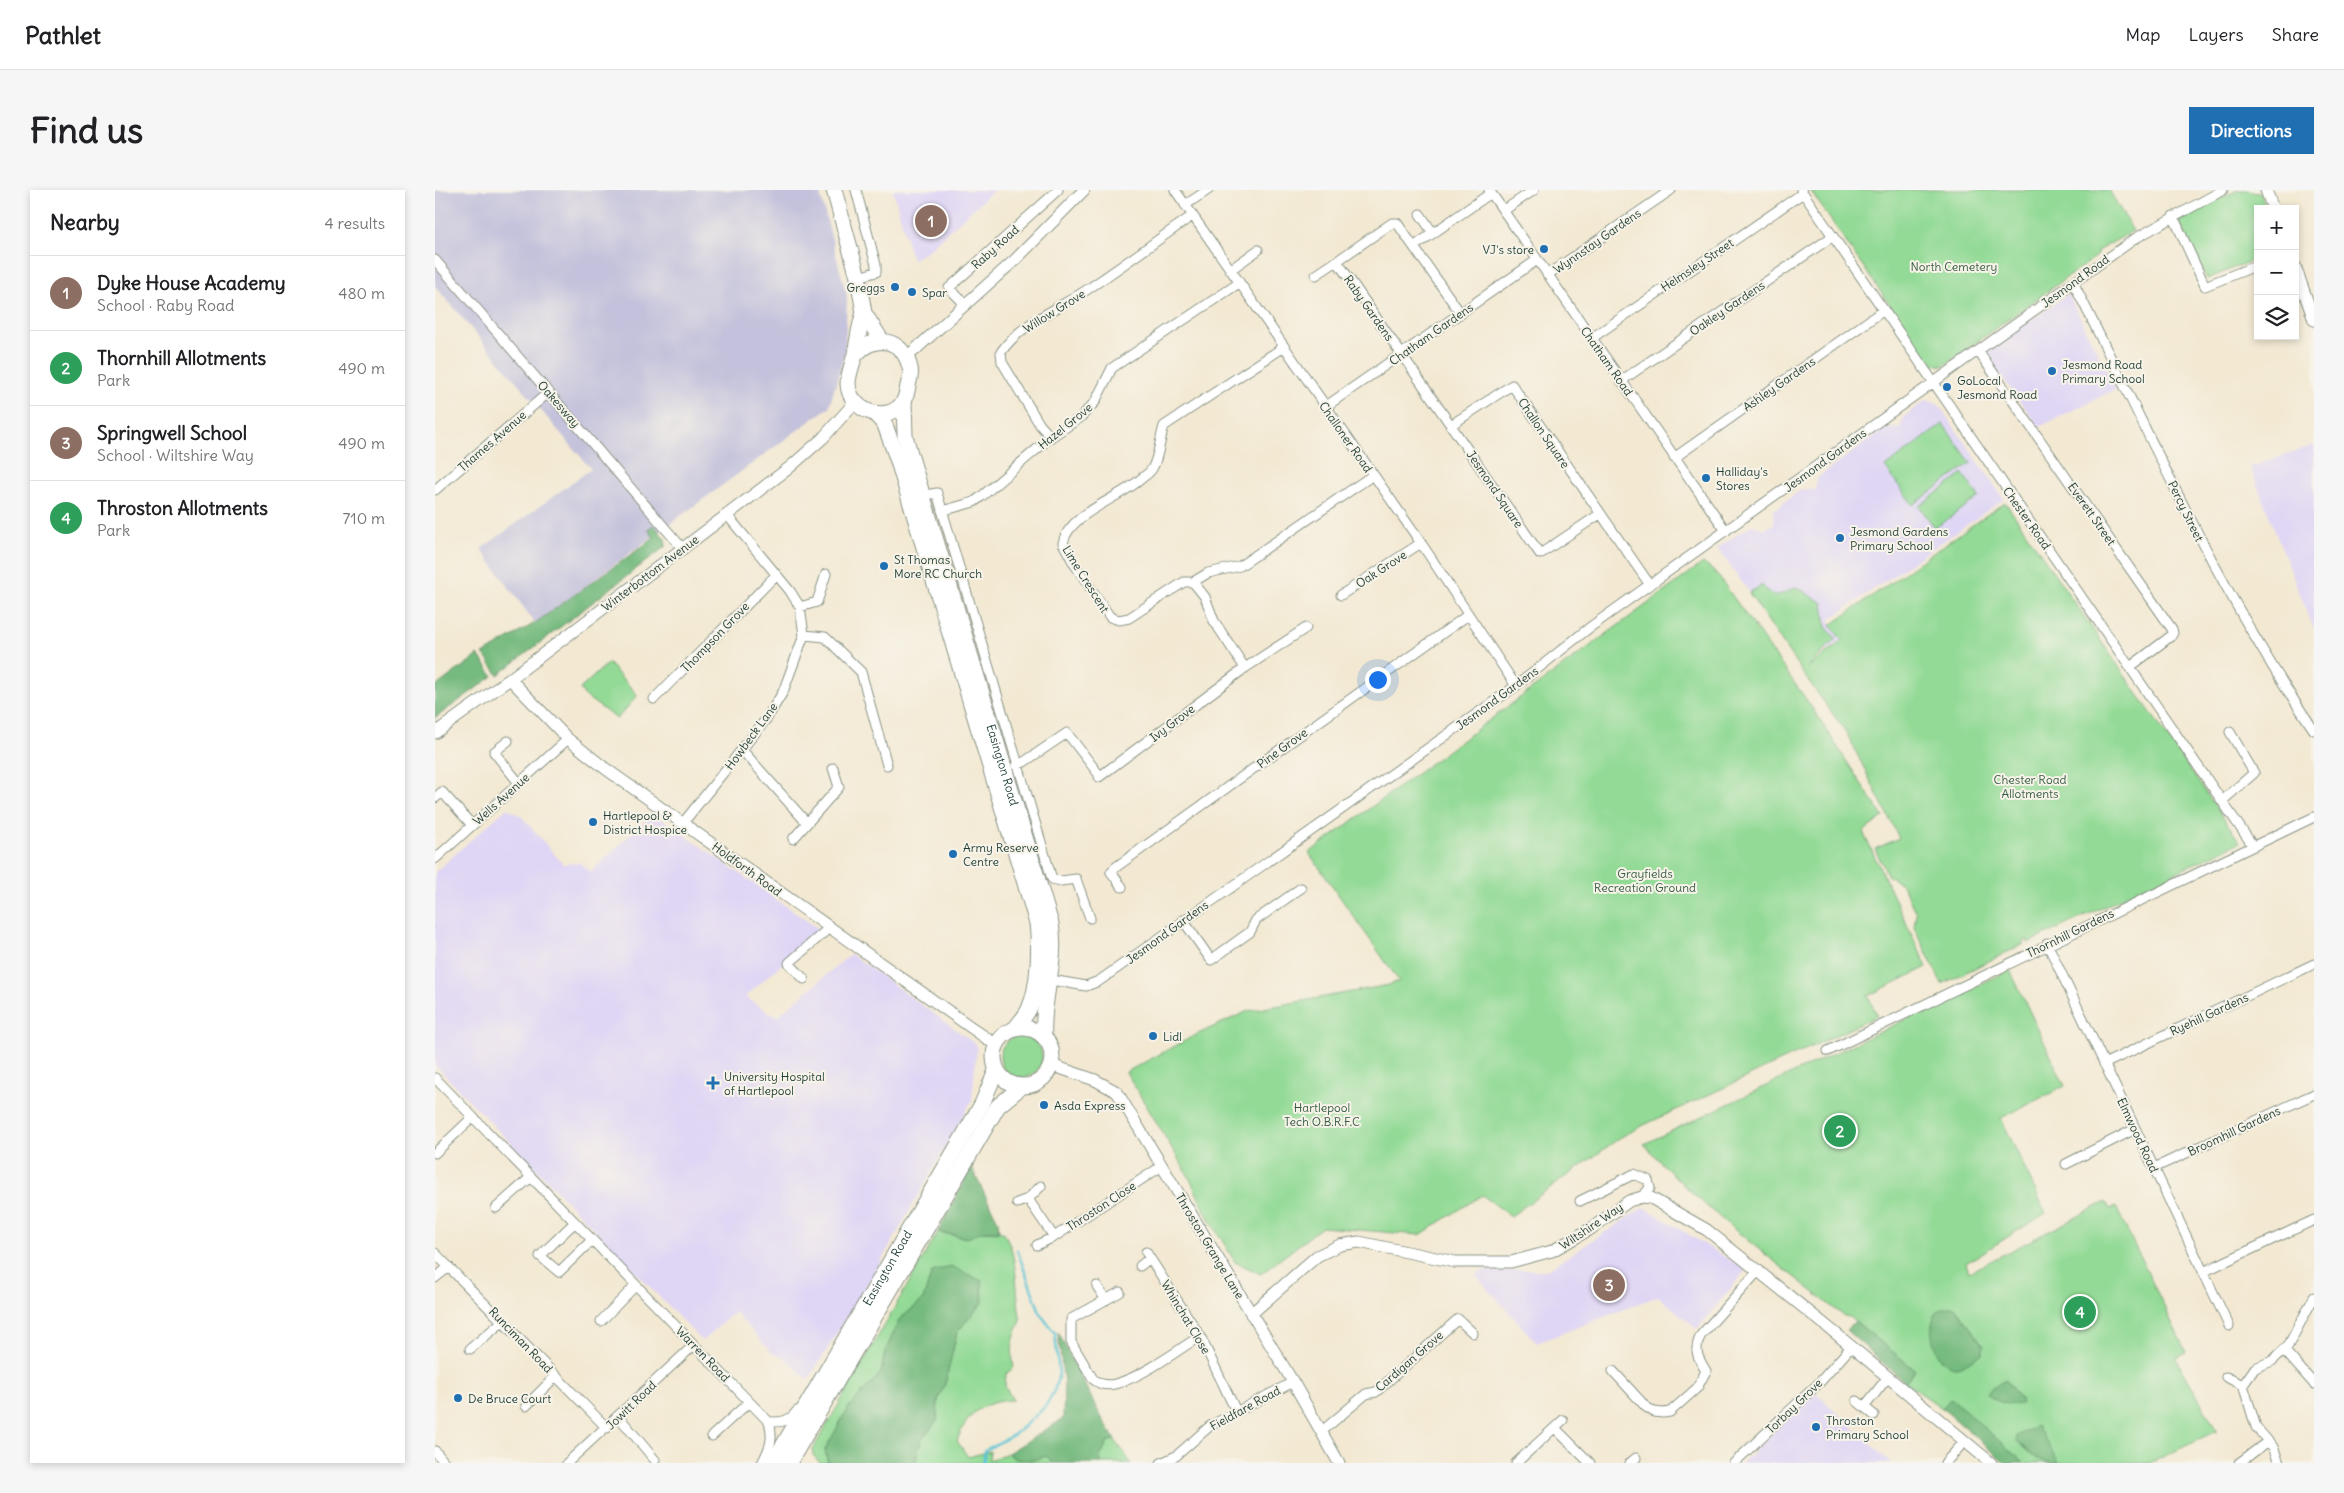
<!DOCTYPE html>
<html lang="en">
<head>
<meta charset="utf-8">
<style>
	body { margin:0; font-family:Delius,sans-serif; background:#f6f6f6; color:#202124 }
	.controls { position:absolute; right:15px; top:15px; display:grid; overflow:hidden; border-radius:0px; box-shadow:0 2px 8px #0003 }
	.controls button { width:45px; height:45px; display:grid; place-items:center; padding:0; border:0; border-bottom:1px solid #e0e0e0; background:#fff; color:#202124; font:25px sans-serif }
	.you { position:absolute; left:942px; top:489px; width:18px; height:18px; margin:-12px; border:4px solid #fff; border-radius:50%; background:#1a73e8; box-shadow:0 0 0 8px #1a73e833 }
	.badge { display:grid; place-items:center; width:32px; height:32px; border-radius:50%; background:#1f6fb2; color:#fff; font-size:16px; font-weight:700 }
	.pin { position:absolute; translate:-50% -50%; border:2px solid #fff; box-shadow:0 1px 5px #0006 }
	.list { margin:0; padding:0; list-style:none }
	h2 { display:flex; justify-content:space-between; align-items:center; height:65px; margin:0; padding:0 20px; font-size:21px }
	h2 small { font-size:16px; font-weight:400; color:#757577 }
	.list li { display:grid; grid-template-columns:32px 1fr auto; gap:15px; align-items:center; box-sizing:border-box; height:75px; padding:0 20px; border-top:1px solid #e0e0e0 }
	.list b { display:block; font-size:19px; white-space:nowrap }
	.list p { margin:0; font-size:16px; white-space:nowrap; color:#757577 }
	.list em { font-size:16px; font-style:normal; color:#757577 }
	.icon { flex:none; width:28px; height:28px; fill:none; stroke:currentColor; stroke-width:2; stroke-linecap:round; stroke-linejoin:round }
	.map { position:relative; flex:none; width:1879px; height:1273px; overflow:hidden; border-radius:0px }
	header { display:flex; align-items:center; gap:30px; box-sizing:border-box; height:70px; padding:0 25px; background:#fff; border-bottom:1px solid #e0e0e0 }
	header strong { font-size:24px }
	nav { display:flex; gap:28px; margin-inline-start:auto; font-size:18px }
	.intro { display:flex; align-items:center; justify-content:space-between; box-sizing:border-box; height:120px; padding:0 30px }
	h1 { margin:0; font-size:35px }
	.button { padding:12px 22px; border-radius:0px; background:#1f6fb2; color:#fff; font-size:18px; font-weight:700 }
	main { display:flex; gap:30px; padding:0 30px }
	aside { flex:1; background:#fff; border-radius:0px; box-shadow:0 2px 8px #0003 }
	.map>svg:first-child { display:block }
	.built { fill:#dfd5f5 }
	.industrial { fill:#c3c1db }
	.green { fill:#92da95; stroke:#588c64 }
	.forest { fill:#75ba7e; stroke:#4a7c59 }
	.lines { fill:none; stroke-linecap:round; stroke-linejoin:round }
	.stream { stroke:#5bc5d6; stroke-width:2.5 }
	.minor-casing { stroke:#899384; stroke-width:11 }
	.tertiary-casing { stroke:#899384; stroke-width:13 }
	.trunk-casing { stroke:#899384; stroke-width:17 }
	.minor { stroke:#fff; stroke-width:9 }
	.tertiary { stroke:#fff; stroke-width:11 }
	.trunk { stroke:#fff; stroke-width:15 }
	.poi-dot { fill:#1f6fb2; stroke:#f7f3e8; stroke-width:2 }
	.labels { text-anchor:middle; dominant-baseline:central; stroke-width:4; stroke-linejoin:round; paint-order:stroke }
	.street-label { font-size:12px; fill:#1f3d34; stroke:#f7f3e8 }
	.poi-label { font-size:12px; fill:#1f3d34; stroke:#f7f3e8; text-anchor:start }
	.park-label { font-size:12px; fill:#365c47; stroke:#f7f3e8 }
</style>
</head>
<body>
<header>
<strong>Pathlet</strong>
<nav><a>Map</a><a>Layers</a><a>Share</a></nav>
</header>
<div class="intro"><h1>Find us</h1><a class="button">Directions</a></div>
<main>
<aside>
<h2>Nearby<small>4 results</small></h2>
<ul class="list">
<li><span class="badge" style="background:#8d6e63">1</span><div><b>Dyke House Academy</b><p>School · Raby Road</p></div><em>480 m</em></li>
<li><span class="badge" style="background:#2e9e5b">2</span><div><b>Thornhill Allotments</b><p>Park</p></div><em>490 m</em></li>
<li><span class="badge" style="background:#8d6e63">3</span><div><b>Springwell School</b><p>School · Wiltshire Way</p></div><em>490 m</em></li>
<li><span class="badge" style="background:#2e9e5b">4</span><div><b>Throston Allotments</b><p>Park</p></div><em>710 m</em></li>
</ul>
</aside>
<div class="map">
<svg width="1879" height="1273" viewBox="0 0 1879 1273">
	<rect width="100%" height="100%" fill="#f7f3e8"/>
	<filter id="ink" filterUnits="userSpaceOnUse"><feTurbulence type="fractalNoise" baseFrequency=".02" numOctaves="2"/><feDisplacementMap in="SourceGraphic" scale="10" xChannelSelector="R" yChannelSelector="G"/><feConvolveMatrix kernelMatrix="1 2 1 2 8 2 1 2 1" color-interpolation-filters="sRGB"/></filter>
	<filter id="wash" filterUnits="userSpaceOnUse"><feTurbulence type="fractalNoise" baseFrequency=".0096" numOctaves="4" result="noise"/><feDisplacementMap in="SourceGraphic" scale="20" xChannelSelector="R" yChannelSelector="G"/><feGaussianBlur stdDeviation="1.12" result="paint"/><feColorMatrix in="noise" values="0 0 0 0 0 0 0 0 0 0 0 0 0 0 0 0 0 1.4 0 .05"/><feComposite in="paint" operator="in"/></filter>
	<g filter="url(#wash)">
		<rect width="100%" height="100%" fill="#f3e9d3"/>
		<!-- built -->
		<path class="built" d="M458 0H559L492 61 477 70Z
			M1633 104 1681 199 1604 237 1549 163Z
			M1491 210 1503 214 1569 309 1394 430 1407 450 1369 477 1282 358 1317 335 1330 339 1339 334V320L1367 299 1380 300 1382 288 1451 238 1464 239 1470 226Z
			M1879 255V440L1815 277Z
			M72 618 87 627 128 674 145 673 156 682 218 623 385 740 310 807 342 827 416 764 542 855 537 910 440 1082 373 1190 350 1168 338 1164 300 1122 267 1151 0 875V682Z
			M1209 1017 1311 1080 1262 1139 1223 1106 1102 1153 1040 1085 1049 1080H1112Z
			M1380 1202 1456 1273H1307Z"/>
		<!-- industrial -->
		<path class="industrial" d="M0 0H384L412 107 410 163 394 217 100 433 46 359 156 279 0 96Z"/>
		<!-- green -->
		<path class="green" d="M1375 0H1674L1698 41 1662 61V66L1508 176 1495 173Z
			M1803 0H1814L1826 4 1831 19H1823V68L1772 89 1743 29Z
			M1508 234 1536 273 1478 315 1450 277Z
			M1528 284 1544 307 1500 338 1484 316Z
			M1570 312 1805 652 1593 753 1592 750 1588 752 1589 754 1507 794 1479 737 1481 723 1467 694 1453 686 1440 659 1464 648 1411 542 1367 482 1314 403 1327 395C1340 411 1344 405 1361 397L1388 413 1391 437 1401 449 1372 478 1407 451 1396 435Z
			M1268 373 1281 383 1373 512 1448 627 1428 642 1492 777 1433 806 1442 826 1209 935 1186 947 1076 1026 1047 1005 985 1045 887 1037 826 1084 800 1072 773 1027 753 985 691 882 763 844 813 821 954 795 964 791 874 663Z
			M173 473 201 503 202 506 182 529 150 506 145 499Z
			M1575 780 1630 896 1566 928 1611 1023 1531 1073 1534 1082 1671 1012 1675 1019 1681 1017 1751 1162 1741 1168 1782 1241 1715 1273H1589L1516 1209 1507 1218 1470 1192 1480 1180 1415 1127 1409 1126 1392 1113C1330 1063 1262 1015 1209 954Z
			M565 867a21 21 0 1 1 42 0a21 21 0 1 1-42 0Z
			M547 1041 568 1042C584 1063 580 1104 586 1131 578 1146 575 1160 579 1177L571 1184 570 1197 578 1210C548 1211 532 1223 522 1251L533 1267 555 1261 554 1270 573 1263 580 1269 599 1270 612 1266 617 1273H480L486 1250 502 1230 503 1209 510 1194 522 1142 548 1112 497 1082 488 1110 465 1129 450 1162 446 1183 413 1218 390 1260 393 1273H385L378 1265V1259L503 1042 532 1048Z
			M680 1250 696 1273H666L665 1267 673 1251Z"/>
		<!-- forest -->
		<path class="forest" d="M219 335 230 349 231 356 63 485 48 464 100 433 219 348 213 339Z
			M43 465 58 486 0 528V497Z
			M536 977 563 1031 564 1041H547L533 1048 503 1042Z
			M516 1076 547 1091 548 1112 522 1142 510 1194 503 1209 502 1231 486 1250 480 1273H393L390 1260 413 1218 446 1183 450 1162 465 1129 488 1110 497 1082Z
			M1520 1117 1549 1156 1547 1164C1538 1167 1530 1177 1520 1177 1495 1174 1483 1113 1520 1117Z
			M1420 1131 1480 1180 1470 1192 1411 1140Z
			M623 1142 664 1223 680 1250 673 1251 665 1267 666 1273H617L612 1266 599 1270 580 1269 573 1263 628 1229 629 1193Z
			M1571 1190 1585 1209 1586 1214C1575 1216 1560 1212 1552 1204L1557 1197Z
			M1516 1208 1589 1273H1571L1507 1218Z
			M1602 1236 1624 1273C1603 1273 1596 1265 1582 1251V1246Z"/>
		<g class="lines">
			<!-- stream -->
			<path class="stream" d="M548 1273 550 1260 580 1244 610 1217 619 1201 624 1184 620 1143 606 1125 582 1060"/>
		</g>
	</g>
	<g filter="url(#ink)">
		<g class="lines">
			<defs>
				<path id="minor" d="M421 0 441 75V82L423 87
					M740 0 986 353 1081 496
					M1054 0 1291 341
					M1366 0 1818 656
					M750 15 773 0
					M1068 21 1099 0
					M985 24 998 43
					M1738 26 1770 96 1823 75
					M984 53 1056 3
					M0 70 248 359
					M902 71 957 33H962L1026 124
					M795 80 823 60
					M881 85 902 71 1105 364 1165 324
					M1112 85 1236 0
					M1638 92C1715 244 1782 400 1879 540
					M531 115 514 98 623 0
					M1157 148 1368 3
					M849 157 729 236C725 249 724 265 718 277 716 282 711 285 707 288 686 308 634 323 628 353L640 375 675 427 684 430 694 428 749 392H758L773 383 805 376 938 285
					M1543 161 1737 439 1738 443 1736 446 1695 477
					M1186 191 1398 46
					M890 217 1102 70
					M1016 235 1077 195 1215 395
					M616 247 605 235 567 172 566 162C587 132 624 119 653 99 688 76 722 50 757 26
					M1239 268 1449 120
					M0 300 114 202
					M485 306 502 303 617 689 626 691 641 689 655 728
					M507 321 539 312 547 306 616 247 645 228 660 212 677 178 804 93
					M906 405 986 353
					M365 417 382 412 391 384
					M369 445 390 447 426 482 452 575
					M810 478 871 438
					M219 509 341 385
					M73 551 59 562 84 593
					M307 560 372 633
					M581 575 589 572 632 543 662 582
					M664 587 810 478 779 431 770 407 758 392
					M0 608 7 602 37 635
					M1787 611 1819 583 1795 542
					M248 633 332 528 348 502 369 445 365 417 355 401 292 325
					M358 649 404 597 398 578
					M0 669 133 549
					M687 697 676 682 681 677 1033 425
					M748 730 776 770 815 742 821 730 866 698
					M1612 753 1794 1136
					M369 789 354 773 394 738
					M616 790 651 796 664 791 1081 496 1154 438 1701 48 1788 0
					M1393 861 1879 627
					M1669 874 1879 774
					M0 888 334 1232C339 1249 335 1258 327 1273
					M0 963 38 927
					M1631 974 1700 939
					M1719 978 1879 904
					M593 1009 619 1047 727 976
					M1145 1011 1199 984 1213 990 1215 998 1207 1007
					M582 1013 593 1009 606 996
					M61 1018 96 987
					M140 1032 105 1066 124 1082 157 1050
					M602 1055 619 1047
					M711 1062 765 1146 801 1221
					M0 1063 172 1238
					M705 1076 715 1068
					M1768 1082 1879 1030
					M0 1088 14 1077
					M662 1096 671 1110
					M685 1102 636 1129V1152L658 1189C664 1194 672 1196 680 1194 707 1187 742 1161 765 1146
					M166 1131 201 1095
					M35 1159 68 1131
					M1849 1160 1879 1194
					M1178 1181 1211 1217 1219 1222 1228 1223 1235 1222 1262 1198 1271 1181C1263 1168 1258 1160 1266 1145L1324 1080
					M1791 1187 1808 1195
					M1422 1211 1439 1225
					M91 1216 121 1186
					M1430 1216 1453 1187
					M184 1227 220 1270
					M334 1232C347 1232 354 1232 362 1221
					M1120 1238 1155 1273
					M886 1242 931 1204 941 1202 1023 1129 1038 1143
					M277 1246 314 1212
					M0 1261 10 1273
					M132 1273 259 1155
					M726 1273 741 1266 775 1236 858 1192
					M1081 1273 1128 1230
					M1195 1273 1201 1268
					M1299 1273 1384 1193 1416 1157
					M1510 1273 1530 1251
					M1804 1273 1832 1252
					M1844 1273 1838 1257 1821 1237 1808 1195 1820 1178 1837 1171 1853 1156 1879 1107"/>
				<path id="tertiary" d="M1831 0 1838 19
					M1860 76 1879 130
					M473 166 581 69 649 0
					M75 489 133 549 171 579 561 855
					M0 543 75 489 354 278 388 248 420 212
					M616 875 660 890 682 902 858 1192 904 1273
					M816 1124 882 1066 905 1055 924 1052 1020 1072H1076L1117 1061 1157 1038 1194 1011 1207 1007 1216 1008 1272 1040 1399 1142 1556 1273"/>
				<g id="trunk">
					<path d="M399 0 423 87 429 123 447 151"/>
					<path d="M419 167C437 143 468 147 475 178 477 184 474 190 473 196 472 201 471 207 469 211 453 236 414 221 413 194 413 184 418 173 420 164 423 150 424 136 429 123"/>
					<path id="s1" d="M469 211 470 246 476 267 616 734C623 773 606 808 609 847"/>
					<path d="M440 224 450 235 463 271 602 733C605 758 604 797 594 819 591 826 584 833 580 839"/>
					<circle cx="588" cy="867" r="29"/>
					<path id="s2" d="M338 1273 547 914 561 881"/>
					<path d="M354 1273 563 916 586 897"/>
				</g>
			</defs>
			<!-- minor casing -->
			<use href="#minor" class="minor-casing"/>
			<!-- tertiary casing -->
			<use href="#tertiary" class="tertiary-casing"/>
			<!-- trunk casing -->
			<use href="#trunk" class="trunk-casing"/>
			<!-- minor -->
			<use href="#minor" class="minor"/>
			<!-- tertiary -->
			<use href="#tertiary" class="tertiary"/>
			<!-- trunk -->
			<use href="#trunk" class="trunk"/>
		</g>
	</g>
	<!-- markers -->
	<g class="poi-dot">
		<circle cx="1109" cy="59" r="5"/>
		<circle cx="460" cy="97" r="5"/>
		<circle cx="477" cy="102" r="5"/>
		<circle cx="1617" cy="181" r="5"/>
		<circle cx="1512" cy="197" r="5"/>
		<circle cx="1271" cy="288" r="5"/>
		<circle cx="1405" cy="348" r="5"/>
		<circle cx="449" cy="376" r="5"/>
		<circle cx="158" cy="632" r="5"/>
		<circle cx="518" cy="664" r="5"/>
		<circle cx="718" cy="846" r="5"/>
		<path d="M275.5 885.5h5v5h5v5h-5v5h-5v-5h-5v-5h5z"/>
		<circle cx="609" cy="915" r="5"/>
		<circle cx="23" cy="1208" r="5"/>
		<circle cx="1381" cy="1237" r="5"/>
	</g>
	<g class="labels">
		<!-- street labels -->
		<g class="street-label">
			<text transform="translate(1162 51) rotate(-35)">Wynnstay Gardens</text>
			<text transform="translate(560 57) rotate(-42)">Raby Road</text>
			<text transform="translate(1262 75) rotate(-34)">Helmsley Street</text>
			<text transform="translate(1640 91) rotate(-36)">Jesmond Road</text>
			<text transform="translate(934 118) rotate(55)">Raby Gardens</text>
			<text transform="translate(1292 118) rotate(-34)">Oakley Gardens</text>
			<text transform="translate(619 121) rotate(-32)">Willow Grove</text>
			<text transform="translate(996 144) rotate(-35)">Chatham Gardens</text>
			<text transform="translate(1172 171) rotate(55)">Chatham Road</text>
			<text transform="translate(1344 194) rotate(-35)">Ashley Gardens</text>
			<text transform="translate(124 214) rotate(49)">Oakesway</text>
			<text transform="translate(630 236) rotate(-39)">Hazel Grove</text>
			<text transform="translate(1109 243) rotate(56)">Challon Square</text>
			<text transform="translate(911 247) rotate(55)">Challoner Road</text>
			<text transform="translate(57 251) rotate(-41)">Thames Avenue</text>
			<text transform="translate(1390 270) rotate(-36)">Jesmond Gardens</text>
			<text transform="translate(1060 299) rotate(56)">Jesmond Square</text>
			<text transform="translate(1751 321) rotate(64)">Percy Street</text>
			<text transform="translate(1657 324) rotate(55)">Everett Street</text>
			<text transform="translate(1592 328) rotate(55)">Chester Road</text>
			<text transform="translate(946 379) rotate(-33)">Oak Grove</text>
			<text transform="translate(215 383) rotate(-37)">Winterbottom Avenue</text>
			<text transform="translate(651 389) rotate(58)">Lime Crescent</text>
			<text transform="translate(280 447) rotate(-46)">Thompson Grove</text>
			<text transform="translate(1062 508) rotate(-36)">Jesmond Gardens</text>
			<text transform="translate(737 533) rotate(-37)">Ivy Grove</text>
			<text transform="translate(316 546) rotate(-54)">Howbeck Lane</text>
			<text transform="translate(847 558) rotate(-36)">Pine Grove</text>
			<text stroke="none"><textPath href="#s1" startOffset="378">Easington Road</textPath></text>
			<text transform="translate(66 609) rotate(-42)">Wells Avenue</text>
			<text transform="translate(312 679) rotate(36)">Holdforth Road</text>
			<text transform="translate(732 742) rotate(-36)">Jesmond Gardens</text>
			<text transform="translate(1635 743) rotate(-26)">Thornhill Gardens</text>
			<text transform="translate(1774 824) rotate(-25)">Ryehill Gardens</text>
			<text transform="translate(1799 941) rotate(-25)">Broomhill Gardens</text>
			<text transform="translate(1703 945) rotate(65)">Elmwood Road</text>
			<text transform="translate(666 1016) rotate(-33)">Throston Close</text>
			<text transform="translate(1156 1036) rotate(-34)">Wiltshire Way</text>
			<text transform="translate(775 1056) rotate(59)">Throston Grange Lane</text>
			<text stroke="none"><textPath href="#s2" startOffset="226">Easington Road</textPath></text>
			<text transform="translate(751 1127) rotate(59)">Whinchat Close</text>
			<text transform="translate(86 1150) rotate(46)">Runciman Road</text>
			<text transform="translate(268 1164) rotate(46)">Warren Road</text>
			<text transform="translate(974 1171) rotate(-41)">Cardigan Grove</text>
			<text transform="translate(196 1215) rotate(-44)">Jowitt Road</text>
			<text transform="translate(1359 1216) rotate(-44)">Torbay Grove</text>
			<text transform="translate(810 1218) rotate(-29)">Fieldfare Road</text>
		</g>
		<!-- poi labels -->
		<g class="poi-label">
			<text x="1099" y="59" text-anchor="end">VJ's store</text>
			<text x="450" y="97" text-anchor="end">Greggs</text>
			<text x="487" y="102">Spar</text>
			<text x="1627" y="174">Jesmond Road<tspan x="1627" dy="14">Primary School</tspan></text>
			<text x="1522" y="190">GoLocal<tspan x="1522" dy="14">Jesmond Road</tspan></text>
			<text x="1281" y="281">Halliday's<tspan x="1281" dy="14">Stores</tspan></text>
			<text x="1415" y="341">Jesmond Gardens<tspan x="1415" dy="14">Primary School</tspan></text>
			<text x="459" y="369">St Thomas<tspan x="459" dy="14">More RC Church</tspan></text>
			<text x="168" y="625">Hartlepool &amp;<tspan x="168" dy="14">District Hospice</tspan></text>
			<text x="528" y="657">Army Reserve<tspan x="528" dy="14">Centre</tspan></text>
			<text x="728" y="846">Lidl</text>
			<text x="289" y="886">University Hospital<tspan x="289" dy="14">of Hartlepool</tspan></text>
			<text x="619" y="915">Asda Express</text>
			<text x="33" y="1208">De Bruce Court</text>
			<text x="1391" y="1230">Throston<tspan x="1391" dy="14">Primary School</tspan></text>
		</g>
		<!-- park labels -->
		<g class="park-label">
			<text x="1519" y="76">North Cemetery</text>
			<text x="1595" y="589">Chester Road<tspan x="1595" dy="14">Allotments</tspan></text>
			<text x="1210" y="683">Grayfields<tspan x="1210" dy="14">Recreation Ground</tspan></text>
			<text x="887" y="917">Hartlepool<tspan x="887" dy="14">Tech O.B.R.F.C</tspan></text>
		</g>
	</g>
</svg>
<div class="controls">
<button>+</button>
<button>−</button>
<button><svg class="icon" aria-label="layers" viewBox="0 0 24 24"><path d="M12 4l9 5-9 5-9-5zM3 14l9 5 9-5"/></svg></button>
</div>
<div class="you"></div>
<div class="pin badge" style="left:496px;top:31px;background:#8d6e63">1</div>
<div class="pin badge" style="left:1405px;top:941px;background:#2e9e5b">2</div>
<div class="pin badge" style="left:1174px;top:1095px;background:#8d6e63">3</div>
<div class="pin badge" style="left:1645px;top:1122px;background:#2e9e5b">4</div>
</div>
</main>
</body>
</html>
